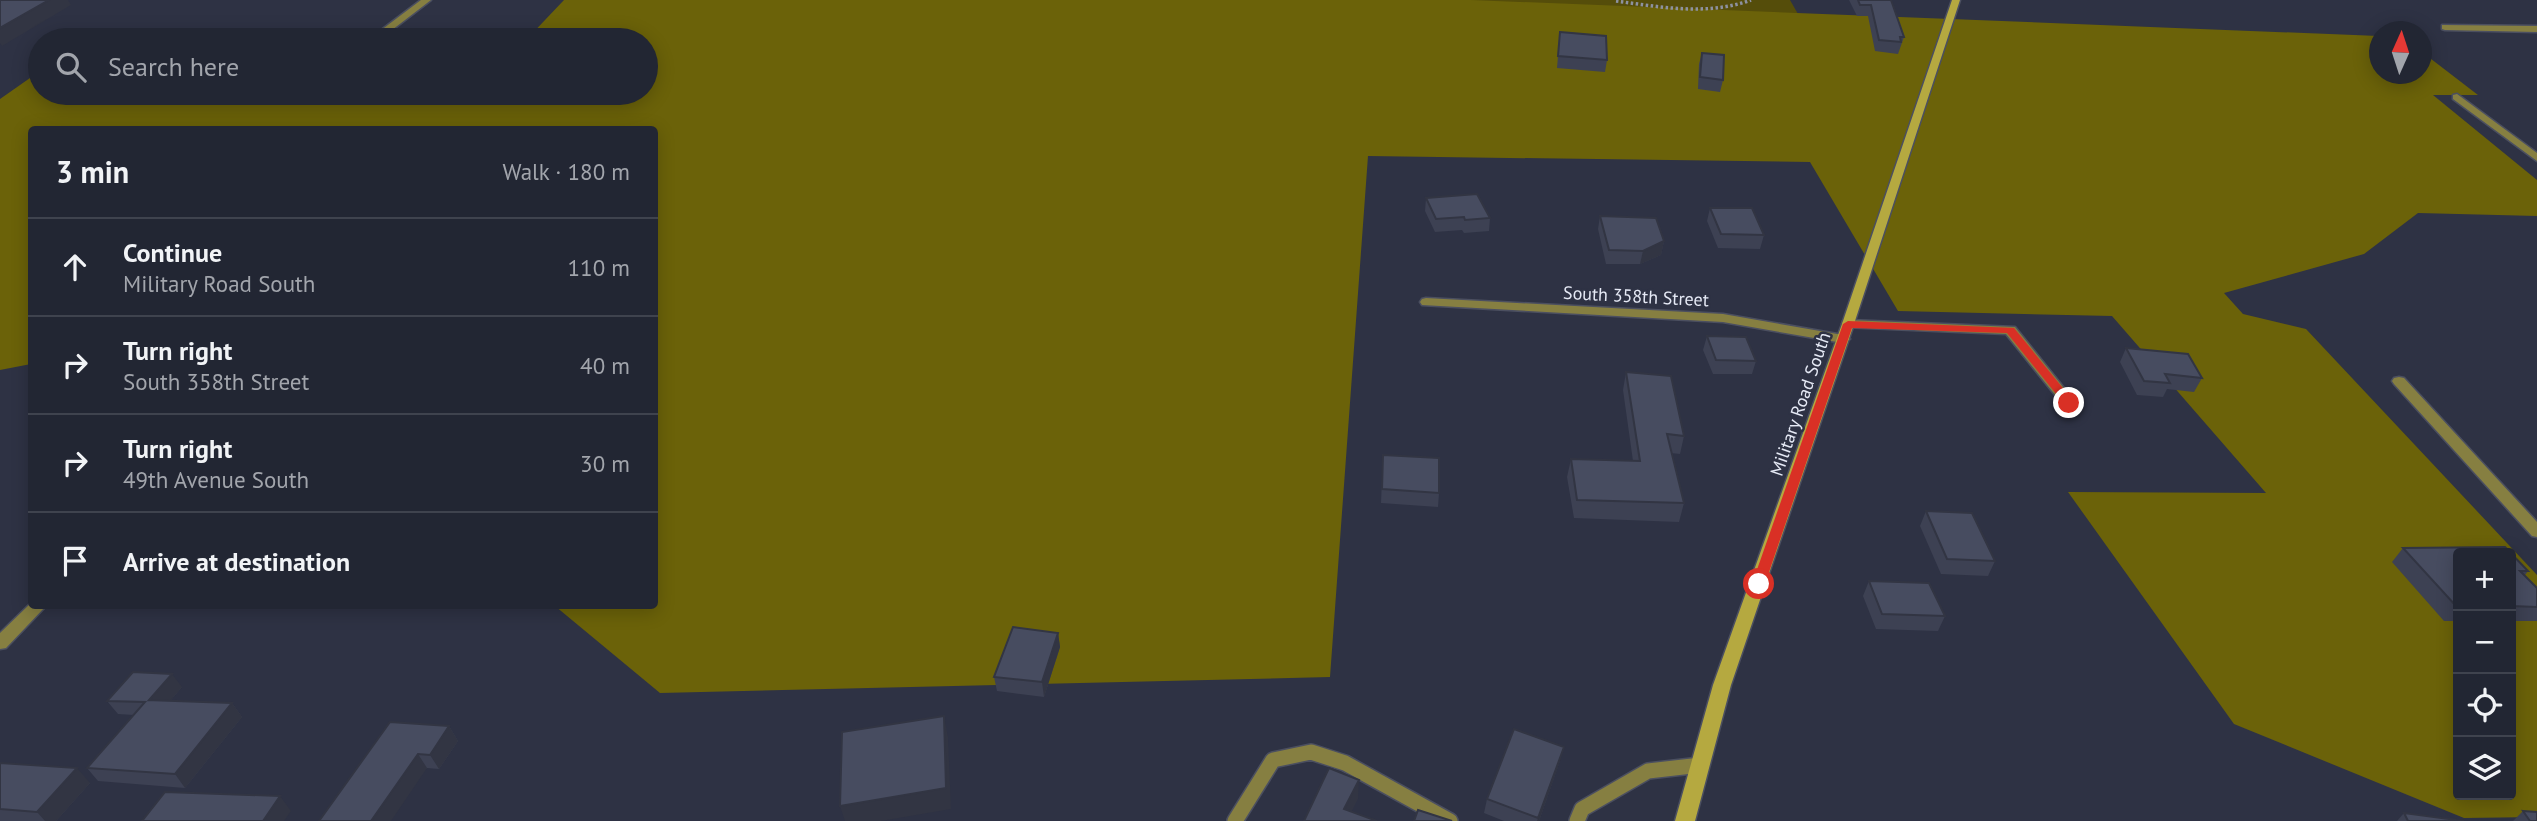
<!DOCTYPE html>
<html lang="en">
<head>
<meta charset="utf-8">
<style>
	body { margin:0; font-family:"PT Sans",sans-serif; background:#2e323f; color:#f1f3f6 }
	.controls { position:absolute; right:21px; bottom:21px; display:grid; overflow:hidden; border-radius:7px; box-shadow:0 4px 18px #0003 }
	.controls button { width:63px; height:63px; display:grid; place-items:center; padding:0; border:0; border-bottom:2px solid #3f434e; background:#222633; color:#f1f3f6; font:35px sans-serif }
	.compass { position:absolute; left:2369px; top:21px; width:63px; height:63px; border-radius:50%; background:#222633; box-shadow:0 4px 18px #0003; rotate:3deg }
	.stop { position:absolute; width:21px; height:21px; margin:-16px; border:5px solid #d93025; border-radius:50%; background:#fff }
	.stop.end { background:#d93025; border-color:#fff; box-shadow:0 2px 7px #0008 }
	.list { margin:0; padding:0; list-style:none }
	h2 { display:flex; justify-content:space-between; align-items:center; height:91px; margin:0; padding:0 28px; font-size:30px }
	h2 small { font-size:23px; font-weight:400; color:#a2a5ac }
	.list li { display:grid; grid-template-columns:46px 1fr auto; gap:21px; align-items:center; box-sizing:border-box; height:98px; padding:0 28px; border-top:2px solid #3f434e }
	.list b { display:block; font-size:26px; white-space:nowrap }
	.list p { margin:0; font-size:23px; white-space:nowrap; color:#a2a5ac }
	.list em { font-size:23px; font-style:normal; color:#a2a5ac }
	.icon { flex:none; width:38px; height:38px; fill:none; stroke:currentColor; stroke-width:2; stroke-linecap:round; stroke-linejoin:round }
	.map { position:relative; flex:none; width:2537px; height:821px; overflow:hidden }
	.search { position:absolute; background:#222633; box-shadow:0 4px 18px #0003; left:28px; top:28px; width:630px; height:77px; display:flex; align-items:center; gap:18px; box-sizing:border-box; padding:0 24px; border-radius:38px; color:#a2a5ac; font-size:26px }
	.panel { position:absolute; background:#222633; box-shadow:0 4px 18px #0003; left:28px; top:126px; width:630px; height:483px; border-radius:7px }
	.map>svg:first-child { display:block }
	.green { fill:#554d0a }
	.forest { fill:#6b6209; fill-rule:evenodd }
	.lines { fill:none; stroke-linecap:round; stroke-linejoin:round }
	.lane-casing { stroke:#4b4f60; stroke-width:18 }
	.street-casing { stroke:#4b4f60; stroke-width:3 }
	.secondary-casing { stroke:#4b4f60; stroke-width:3 }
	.path { stroke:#8d91a0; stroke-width:3.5; stroke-dasharray:2.5 2.5; stroke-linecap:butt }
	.lane { stroke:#867f41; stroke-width:15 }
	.street { fill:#867f41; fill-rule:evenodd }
	.secondary { fill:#b5a940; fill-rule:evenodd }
	.wall { fill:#3d4153 }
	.shaded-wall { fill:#323543 }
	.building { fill:#474c60; stroke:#323543; stroke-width:2 }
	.route { fill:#d93025 }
	.labels { text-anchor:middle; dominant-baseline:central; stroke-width:5; stroke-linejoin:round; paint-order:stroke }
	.street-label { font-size:18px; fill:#e5e9f5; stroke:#2e3244 }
</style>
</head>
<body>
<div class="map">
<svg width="2537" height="821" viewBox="0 0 2537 821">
	<rect width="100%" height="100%" fill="#2e3244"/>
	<!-- green -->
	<path class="green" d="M1382 0H1790L1798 14Z"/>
	<!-- forest -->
	<path class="forest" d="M564 0H1471L2379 36 2380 74H2422V52L2478 95H2433L2537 180V216L2418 213 2364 254 2224 293 2243 314 2306 329 2537 575V817L2464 818 2234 724 2068 492 2266 493 2112 316 1898 311 1810 162 1368 156 1330 677 660 693 555 606H654V130H32L31 364 0 370V99L40 71V93H646V40H526ZM2458 553H2511V795H2458Z"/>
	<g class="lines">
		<defs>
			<path id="lane" d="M1235 821 1273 760 1311 752 1345 763 1450 821
				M1577 821 1582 809 1648 771 1701 765"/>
			<path id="street" d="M421 0H431L379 40H368Z
				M2442 25 2537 26V32L2445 30 2442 29Z
				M2457 94 2537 153V161L2453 99V95Z
				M1426 298 1723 314 1843 335 1850 339 1843 343 1723 322 1422 305 1420 302 1422 299Z
				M1848 320 2015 327 2076 403 2074 406H2064L2006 334 1843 327 1842 324 1843 321Z
				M2399 377 2404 378 2537 522V537L2532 536 2394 384 2392 381 2394 378Z
				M32 602V606H46L6 648 0 649V633Z"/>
			<path id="secondary" d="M1952 0H1960L1854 324 1731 685 1695 821H1675L1713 685 1842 324Z"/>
		</defs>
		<!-- lane casing -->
		<use href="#lane" class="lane-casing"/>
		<!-- street casing -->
		<use href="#street" class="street-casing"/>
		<!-- secondary casing -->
		<use href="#secondary" class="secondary-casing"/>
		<!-- path -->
		<path class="path" d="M1616 1C1660 7 1708 16 1751 0"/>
		<!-- lane -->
		<use href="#lane" class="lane"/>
		<!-- street -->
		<use href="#street" class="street"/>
		<!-- secondary -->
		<use href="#secondary" class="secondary"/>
	</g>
	<!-- wall -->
	<path class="wall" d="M1849 0H1891L1904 37 1898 54 1875 51 1868 16H1857Z
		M1560 32 1607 60 1605 72 1557 68Z
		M1702 53 1723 80 1720 92 1698 89 1699 64Z
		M1426 198 1490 218 1489 231 1464 233 1462 230 1435 232 1425 211Z
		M1710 208 1764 235 1760 249 1718 248 1707 221Z
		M1600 216 1664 241 1661 255 1640 264H1606L1598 229Z
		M1707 336 1756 361 1752 374H1713L1703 350Z
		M2126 348 2202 378 2194 392 2167 389 2163 397 2137 395 2120 362Z
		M1626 372 1684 436 1680 454 1671 453 1684 503 1679 522 1574 518 1567 477 1571 459 1633 461 1623 390Z
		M1383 455 1439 493 1438 507 1381 503Z
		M1926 511 1995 561 1988 576 1941 574 1920 526Z
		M2505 547 2528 571 2525 575 2537 588V621H2511V553H2458V621H2444L2392 562 2403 548Z
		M1869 581 1945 616 1938 631 1876 629 1863 596Z
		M1058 633 1060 647 1044 697 997 691 994 677Z
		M182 687 170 701 232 703 242 717 185 788 98 781 87 768 134 715 118 714 107 701Z
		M449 726 458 741 439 769 427 768 319 821Z
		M1560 761 1539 821H1504L1484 813 1487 799Z
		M0 763 90 783 56 821H0Z
		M2523 811 2537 821H2513Z
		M2404 813 2464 821H2397Z"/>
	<!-- shaded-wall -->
	<path class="shaded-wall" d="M49 0H68L71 5 2 46 0 43V28Z
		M1664 241 1661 255 1640 264 1643 251Z
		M1058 633 1060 647 1044 697 1042 682Z
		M172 674 182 687 160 713 149 700Z
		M232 703 242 717 185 788 175 774Z
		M944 716 948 737 951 809 881 821H845L840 806Z
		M449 726 458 741 439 769 430 755Z
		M1564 747 1560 761 1539 821H1537Z
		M418 754 427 768 391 821H371Z
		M77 768 90 783 56 821H45L37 812Z
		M1359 780 1358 799 1347 821 1344 809Z
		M280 796 291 811 284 821H263Z"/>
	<!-- building -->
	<path class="building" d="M0 0H49L0 28Z
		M1858 0H1891L1904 37H1900L1901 42 1879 40 1871 5H1860Z
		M1560 32 1606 36 1607 60 1558 56Z
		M1702 53 1724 55 1723 80 1700 77Z
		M1477 194 1490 218 1465 220 1464 217 1436 219 1426 198Z
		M1710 208H1752L1764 235 1721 234Z
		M1600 216 1656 218 1664 241 1643 251 1609 250Z
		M1707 336 1746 337 1756 361 1716 360Z
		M2126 348 2188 354 2202 378 2165 374 2170 383 2144 381Z
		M1626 372 1671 376 1684 436 1667 434 1684 503 1577 500 1571 459 1640 461Z
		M1383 455 1439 458V493L1382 489Z
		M1926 511 1972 513 1995 561 1947 559Z
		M2505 547 2528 571H2520L2537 588V607L2511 606V553H2458V606H2456L2403 548Z
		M1869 581 1929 583 1945 616 1882 614Z
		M1013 627 1058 633 1042 682 994 677Z
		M133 672 172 674 149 700 232 703 175 774 87 768 145 702 107 701Z
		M944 716 946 788 840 806 842 732Z
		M390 722 449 726 430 755 418 754 371 821H319Z
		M1514 729 1564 747 1538 818 1487 799Z
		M0 763 77 768 37 812 0 809Z
		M1329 768 1359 780 1344 809 1377 821H1304Z
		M165 792 280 796 263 821H142Z
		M1418 810 1452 821H1414Z
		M2523 811 2537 812V821H2530Z
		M2404 813 2464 821H2408Z"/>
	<!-- route -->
	<path class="route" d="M1848 321 2014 328 2075 403 2065 405 2007 333 1852 328 1765 584 1764 588H1754L1752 584 1843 324Z"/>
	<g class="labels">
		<!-- street labels -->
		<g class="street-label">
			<text transform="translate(1636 296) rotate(3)">South 358th Street</text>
			<text transform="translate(1800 404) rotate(-71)">Military Road South</text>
		</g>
	</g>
</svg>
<div class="controls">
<button>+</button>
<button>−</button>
<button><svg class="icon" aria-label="locate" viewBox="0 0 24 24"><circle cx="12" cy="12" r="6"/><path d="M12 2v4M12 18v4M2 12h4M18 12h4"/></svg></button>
<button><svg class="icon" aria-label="layers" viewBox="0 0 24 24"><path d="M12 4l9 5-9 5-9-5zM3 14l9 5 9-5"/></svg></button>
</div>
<svg class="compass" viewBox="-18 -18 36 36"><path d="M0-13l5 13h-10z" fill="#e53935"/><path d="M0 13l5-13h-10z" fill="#a2a5ac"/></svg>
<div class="stop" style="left:1759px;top:584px"></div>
<div class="stop end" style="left:2069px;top:403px"></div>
<div class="search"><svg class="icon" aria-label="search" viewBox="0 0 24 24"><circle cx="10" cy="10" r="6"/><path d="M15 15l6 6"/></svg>Search here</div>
<section class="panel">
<h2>3 min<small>Walk · 180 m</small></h2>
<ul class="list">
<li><svg class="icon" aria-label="ahead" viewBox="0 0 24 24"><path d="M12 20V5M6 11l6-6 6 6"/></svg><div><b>Continue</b><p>Military Road South</p></div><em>110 m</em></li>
<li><svg class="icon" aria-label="right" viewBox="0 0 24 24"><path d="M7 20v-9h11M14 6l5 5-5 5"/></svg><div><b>Turn right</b><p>South 358th Street</p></div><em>40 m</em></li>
<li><svg class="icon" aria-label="right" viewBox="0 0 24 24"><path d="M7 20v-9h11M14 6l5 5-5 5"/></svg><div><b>Turn right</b><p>49th Avenue South</p></div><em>30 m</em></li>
<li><svg class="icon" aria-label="arrive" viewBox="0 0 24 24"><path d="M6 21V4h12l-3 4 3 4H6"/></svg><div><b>Arrive at destination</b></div></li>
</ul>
</section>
</div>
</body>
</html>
